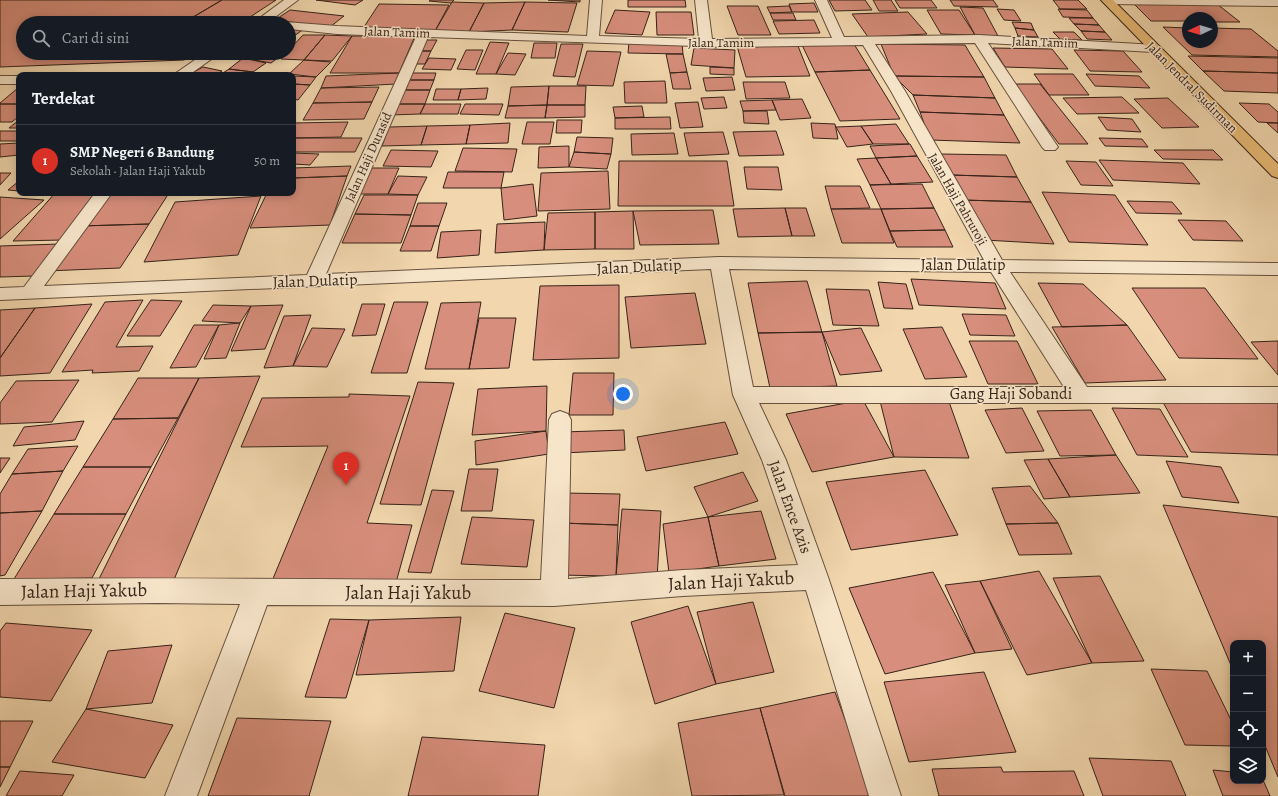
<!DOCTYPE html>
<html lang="id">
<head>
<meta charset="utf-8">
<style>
	body { margin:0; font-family:Alegreya,serif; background:#242831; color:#f1f3f6 }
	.controls { position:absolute; right:12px; bottom:12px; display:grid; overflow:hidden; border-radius:8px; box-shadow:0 2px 10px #0003 }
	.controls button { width:36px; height:36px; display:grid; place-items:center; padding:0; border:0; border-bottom:1px solid #363941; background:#171b24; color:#f1f3f6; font:20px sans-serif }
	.compass { position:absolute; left:1182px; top:12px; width:36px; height:36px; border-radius:50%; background:#171b24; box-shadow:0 2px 10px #0003; rotate:266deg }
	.you { position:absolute; left:623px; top:394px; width:14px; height:14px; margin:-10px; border:3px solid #fff; border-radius:50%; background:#1a73e8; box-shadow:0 0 0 6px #1a73e833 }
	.badge { display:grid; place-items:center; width:26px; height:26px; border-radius:50%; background:#d93025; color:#fff; font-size:13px; font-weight:700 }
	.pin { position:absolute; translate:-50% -33px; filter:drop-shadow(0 1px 2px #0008) }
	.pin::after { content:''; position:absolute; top:21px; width:14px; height:12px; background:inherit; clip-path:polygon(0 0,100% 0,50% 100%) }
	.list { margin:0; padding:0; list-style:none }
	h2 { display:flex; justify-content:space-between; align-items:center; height:52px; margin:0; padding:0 16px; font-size:17px }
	h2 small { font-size:13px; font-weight:400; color:#9ea1a6 }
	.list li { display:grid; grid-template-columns:26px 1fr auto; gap:12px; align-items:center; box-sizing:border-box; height:72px; padding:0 16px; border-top:1px solid #363941 }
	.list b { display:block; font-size:15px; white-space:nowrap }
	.list p { margin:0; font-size:13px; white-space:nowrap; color:#9ea1a6 }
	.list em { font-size:13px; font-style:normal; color:#9ea1a6 }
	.icon { flex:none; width:22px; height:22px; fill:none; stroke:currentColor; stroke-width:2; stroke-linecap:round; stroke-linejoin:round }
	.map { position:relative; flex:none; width:1278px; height:796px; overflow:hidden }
	.search { position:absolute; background:#171b24; box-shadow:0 2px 10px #0003; left:16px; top:16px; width:280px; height:44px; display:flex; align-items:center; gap:10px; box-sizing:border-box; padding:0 14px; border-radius:22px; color:#9ea1a6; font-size:15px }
	.panel { position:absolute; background:#171b24; box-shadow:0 2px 10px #0003; left:16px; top:72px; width:280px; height:124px; border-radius:8px }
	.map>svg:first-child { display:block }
	.building { fill:#d78e7c; stroke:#362319 }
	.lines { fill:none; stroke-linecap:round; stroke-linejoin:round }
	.minor-casing { stroke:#65503e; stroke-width:2 }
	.major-casing { stroke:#362319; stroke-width:2 }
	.minor { fill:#f7e5ca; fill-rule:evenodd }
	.major { fill:#e9bc77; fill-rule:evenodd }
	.labels { text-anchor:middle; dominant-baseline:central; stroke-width:3; stroke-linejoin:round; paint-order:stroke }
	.far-street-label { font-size:13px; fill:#362319; stroke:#f7e5ca }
	.street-label { font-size:16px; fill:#362319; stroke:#f7e5ca }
	.near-street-label { font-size:19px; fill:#362319; stroke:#f7e5ca }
</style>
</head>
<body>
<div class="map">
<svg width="1278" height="796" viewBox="0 0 1278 796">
	<rect width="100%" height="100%" fill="#f2d7ae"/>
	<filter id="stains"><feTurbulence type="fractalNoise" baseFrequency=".005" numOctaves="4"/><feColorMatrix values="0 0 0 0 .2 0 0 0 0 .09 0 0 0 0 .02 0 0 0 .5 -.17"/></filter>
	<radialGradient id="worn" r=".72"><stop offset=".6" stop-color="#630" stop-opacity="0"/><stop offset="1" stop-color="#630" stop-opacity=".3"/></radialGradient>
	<!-- building -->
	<path class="building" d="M0 0H222L183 23H23V53H195L184 60 0 67Z
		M222 0H276L241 23H183Z
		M316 0H363L355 5Z
		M431 0H454L451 3 429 1Z
		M548 0H580V2Z
		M628 0H685L686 7H628Z
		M829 0H865L872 10 835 11Z
		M873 0H891L898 11H879Z
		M895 0H931L937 8H900Z
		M950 0H993L998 7 954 6Z
		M1053 0H1078L1087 9H1060Z
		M452 2 484 3 469 32 435 31Z
		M525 2 512 30 469 32 484 3Z
		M525 2 577 3 568 32 512 30Z
		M1132 2 1217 4 1240 22H1212V18H1188V21H1151Z
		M814 3 818 12H792L789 4Z
		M379 4 449 5 435 31 362 30Z
		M727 6H758L771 35H738Z
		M789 6 792 12 770 13 767 7Z
		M960 7 983 8 998 36 975 35Z
		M997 9 1014 10 1021 21 1004 20Z
		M1058 9 1087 10 1093 18 1063 17Z
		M290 10 344 16 330 27 275 20Z
		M615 10 650 12 642 35 605 33Z
		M927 10H959L975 35 941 34Z
		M656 12H691L694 35H657Z
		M908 12 927 34 868 37 852 14Z
		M770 13H793L796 20H773Z
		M1069 18H1093L1099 25 1074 24Z
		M814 20 820 33 779 34 773 21Z
		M1012 22 1031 23 1034 30 1015 28Z
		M1074 24 1099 25 1105 32 1081 31Z
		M289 27 304 29 294 36H289Z
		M1163 27 1188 28V42H1212V28L1251 29 1278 51V57L1192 55Z
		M1015 28 1034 30 1038 37 1018 36Z
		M1081 31 1105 32 1112 40 1087 39Z
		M1053 32H1074L1082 40H1061Z
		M303 35H325L304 60 281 59 287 53H289V50Z
		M325 35 352 36 332 61 304 60Z
		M352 36H415L399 73H330Z
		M423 40H437L431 51H417Z
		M490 42 509 43 496 74H476Z
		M629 42 682 43 683 54 628 53Z
		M534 43H557L555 58H531Z
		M561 44H583L575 77 553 76Z
		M854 44 870 70 815 72 802 45Z
		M881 44 965 45 984 77 894 76Z
		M737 46H798L810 76 746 77Z
		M694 48 735 50 734 68 691 65Z
		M993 48 1052 49 1068 69 1005 67Z
		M466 50H483L475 70 457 69Z
		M1074 50 1123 51 1142 72 1090 71Z
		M417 51H431L425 64H410Z
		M587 51 621 52 613 86 577 85Z
		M251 53H279L283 54 271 63 243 58Z
		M508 53 526 54 515 75 496 74Z
		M666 54H683L687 72 670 73Z
		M1188 56 1278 58V73L1203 71Z
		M243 58 266 63 253 72 229 69Z
		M429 58 456 59 451 70 422 69Z
		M304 60 331 62 316 77 289 74Z
		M203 67 222 71 215 75H188Z
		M710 67 734 68V75L710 74Z
		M229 69 253 72 249 75H220Z
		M870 70 900 119 840 121 815 72Z
		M1203 71 1278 73V93L1224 91Z
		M687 72 691 89H673L670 73Z
		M399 73 396 84 321 88 326 76Z
		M408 73H436L434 80H405Z
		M1034 74H1073L1089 95H1049Z
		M1086 74 1139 76 1150 88 1095 86Z
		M293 76 316 77 310 85 293 84Z
		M894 76 984 77 995 98 913 95Z
		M732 77 735 90 706 91 703 78Z
		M405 80H434L430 90H401Z
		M665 81 667 103H625L624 82Z
		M743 82H785L790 98 746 99Z
		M293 84 310 85 298 100 293 99Z
		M1014 84H1040L1088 144H1059Z
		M549 86 547 105 508 106 511 87Z
		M549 86H586L585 105H547Z
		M379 87 372 102 313 103 321 88Z
		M18 88 19 104H0V103Z
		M488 88 486 99 458 100 461 89Z
		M436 89H461L458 100H433Z
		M401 90H430L425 104H394Z
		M913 95 995 98 1004 115 920 112Z
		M724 97 727 108 704 109 701 98Z
		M1122 97 1139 113 1077 114 1063 98Z
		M1168 98 1199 127 1162 128 1134 99Z
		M802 99 811 118 780 120 772 100Z
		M772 100 776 110 743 111 740 101Z
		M372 102 364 119 303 120 313 103Z
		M698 102 703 127 680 128 675 103Z
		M1239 103 1269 104 1278 112V123L1258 122Z
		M0 104H19V116L12 122H0Z
		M394 104H425L420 114 390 115Z
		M425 104H461L458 114H420Z
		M465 104H503L499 115 460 114Z
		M547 105 545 118H505L508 106Z
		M547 105H585V117L545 118Z
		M642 106 644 117 615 118 613 107Z
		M743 111H767L769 124 744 123Z
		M920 112 1004 115 1020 143 930 140Z
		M670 117 671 129H615V118Z
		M1098 117 1132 119 1141 132 1107 130Z
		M19 120V128H9Z
		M557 120H582L581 133H556Z
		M348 122 341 137 293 138V123Z
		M527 122H554L550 144H522Z
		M510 123 508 143 466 144 470 125Z
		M811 123 835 124 838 139 813 138Z
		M1267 123H1278V133Z
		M896 124 909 144H873L861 126Z
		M470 125 466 144 421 145 427 126Z
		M427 126 421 145 382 146 389 127Z
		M861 126 873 144 847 147 836 127Z
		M0 131H19V141H0Z
		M776 131 784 155 739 156 733 132Z
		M723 132 729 154 689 156 684 133Z
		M674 133 678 154 632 155 631 134Z
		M577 137 613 138 611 154 574 152Z
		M293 138H362L355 152H293Z
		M1099 138 1142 139 1148 147 1105 146Z
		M19 143V155L0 157V144Z
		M910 144 917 156 876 158 870 146Z
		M569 146V167L538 168 539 147Z
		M463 148 517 149 512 172 455 171Z
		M391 150 438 151 431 167 383 166Z
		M1154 150H1213L1223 160 1163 159Z
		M574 152 611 154 607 169 569 167Z
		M293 153 319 154 310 165 293 164Z
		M941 154 1006 155 1017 177 951 175Z
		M917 156 933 182 891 184 876 158Z
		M876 158 891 184 870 185 857 159Z
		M1099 160 1183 163 1200 184 1113 180Z
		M619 161H727L734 206H618Z
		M1066 161 1096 162 1113 186 1081 185Z
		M351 166 347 176 293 178V168Z
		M744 167H778L782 190 747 189Z
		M368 168H399L388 194H356Z
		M608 171 610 209 538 211 541 173Z
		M448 172H504L501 188H443Z
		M0 173H11L0 185Z
		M951 175 1017 177 1031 202 962 200Z
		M347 176 330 225 250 228 267 193H293V178Z
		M398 176 427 177 418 195 388 194Z
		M19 181V191L8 190Z
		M533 184 537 216 504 220 501 188Z
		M922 184 934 208 881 209 870 185Z
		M825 186H860L870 208 831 209Z
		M1042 192 1115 195 1148 245 1069 242Z
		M55 193H99L63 240 13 241Z
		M105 193H169L149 224 80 226Z
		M364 195H418L411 215 355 214Z
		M261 196 238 255 144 262 175 202Z
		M0 197 44 200 0 239Z
		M962 200 1031 202 1054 244 985 240Z
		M1127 201 1172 202 1182 214 1136 213Z
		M418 203H447L439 226H410Z
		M785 208H806L815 236H792Z
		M785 208 792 236 738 237 733 209Z
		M934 208 945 230 890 231 881 209Z
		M831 209H881L894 243H842Z
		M713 210 719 244 640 245 633 211Z
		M633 211 634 249H595V212Z
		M595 212V249L544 250 548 213Z
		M355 214 411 215 401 243H342Z
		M1178 220 1226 221 1243 241 1193 240Z
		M545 222 544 250 495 253 497 224Z
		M149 224 120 268 46 271 80 226Z
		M410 226H439L431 251H400Z
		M481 230 479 255 437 258 441 232Z
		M945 230 953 247H897L890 231Z
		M59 244 34 276 0 277V246Z
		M911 279 995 283 1006 309 919 305Z
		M807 281 822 332 758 333 748 283Z
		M878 282 906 284 913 309 884 308Z
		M1038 283 1083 284 1127 325 1062 327Z
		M619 285V358L533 360 540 286Z
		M1132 288H1205L1258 359 1179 358Z
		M826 289 869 290 879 326 833 325Z
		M695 293 706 344 631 348 625 297Z
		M143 300 116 347 153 346 139 371 92 373 93 370 62 372 105 302Z
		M151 300 182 301 160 336H127Z
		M394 302H428L407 373H371Z
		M481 302 469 369H425L441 303Z
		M92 304 50 373 0 376V358L35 308Z
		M362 304H385L376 335 352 336Z
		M213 305 251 306 240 323 202 321Z
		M283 305 265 349 231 351 251 306Z
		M35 308 0 358V310Z
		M962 314 1006 315 1015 336 970 335Z
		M311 315 293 366 264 368 284 316Z
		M479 318H516L509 368 469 369Z
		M240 323 226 358 204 359 219 325Z
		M194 325H219L196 367 170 368Z
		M1127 325 1166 380 1085 383 1052 327Z
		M942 327 967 377 925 379 903 329Z
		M312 328 345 329 327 367 293 366Z
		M861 328 882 371 840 375 822 332Z
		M822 332 837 386 770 388 758 333Z
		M969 341H1017L1038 384H988Z
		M1278 341V375L1251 342Z
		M573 373H614L613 415H569Z
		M260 376 173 582 96 585 199 378Z
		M138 378H199L178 418 113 419Z
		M79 380 52 422 0 424V403L16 381Z
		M418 382 454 383 421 505 380 504Z
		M547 386 546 431 472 435 478 389Z
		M349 394 410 396 367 523 412 525 395 586 272 581 328 446 241 447 262 398 349 397Z
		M879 397 948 399 969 458 894 457Z
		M1160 397 1278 400V455L1191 452Z
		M863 400 894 457 812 472 786 414Z
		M1022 408 1044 451 1006 453 985 410Z
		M1112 408 1160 409 1188 457 1137 455Z
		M1091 410 1116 455 1060 456 1037 411Z
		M178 418 151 467H83L113 419Z
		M84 421 75 440 13 446 24 427Z
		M725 422 738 454 646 471 637 437Z
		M624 430 625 450 563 453V432Z
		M546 431 549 454 476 465 475 441Z
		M78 446 63 471 12 474 28 449Z
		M1116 455 1140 493 1070 497 1048 459Z
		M0 458H10L0 473Z
		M1048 459 1070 497 1044 499 1024 460Z
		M1166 461 1221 467 1239 503 1182 497Z
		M83 467H151L126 514H54Z
		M469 469H498L492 511H461Z
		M925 470 958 535 851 550 826 482Z
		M63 471 42 511 0 513V494L12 474Z
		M743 472 758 501 708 517 694 487Z
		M1030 486 1058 523 1006 524 992 488Z
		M432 490 454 491 431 573 408 572Z
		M564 493 620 494 618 525 561 523Z
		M1163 505 1278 517V777L1263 741V643H1233V670Z
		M622 509 661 511 657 579 616 576Z
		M42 511 5 575 0 576V513Z
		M761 511 776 559 719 566 708 517Z
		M54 514H126L92 578 14 579Z
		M472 517 534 520 527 567 461 564Z
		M708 517 719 566 669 573 663 524Z
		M561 523 618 525 616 576 555 575Z
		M1058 523 1072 554 1019 555 1006 524Z
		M1039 571 1092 663 1027 675 980 581Z
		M933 572 975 653 885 674 849 588Z
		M1100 576 1144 661 1092 663 1053 578Z
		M980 581 1012 649 975 653 945 585Z
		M753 602 774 672 716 684 697 612Z
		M688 606 716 684 655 704 631 622Z
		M505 613 575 628 554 708 479 691Z
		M461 617 454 671 356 675 369 620Z
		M330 619 369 620 346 698 305 697Z
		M6 623 92 630 51 701 0 697V631Z
		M172 645 152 703 86 709 108 651Z
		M1151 669 1207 671 1233 724V746L1185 745Z
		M984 672 1016 752 909 762 884 682Z
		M835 692 873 796H785L760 708Z
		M760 708 784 795 692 796 678 723Z
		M86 709 173 725 145 778 52 762Z
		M237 718 331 721 309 796H208Z
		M0 721H33L10 767H0Z
		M422 737 545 745 538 796H408Z
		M1089 758 1171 761 1186 796H1103Z
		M0 767H10L0 787Z
		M1001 767 1003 772 1074 771 1084 796H939L932 769Z
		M1213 770 1233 772V781L1263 780 1270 796H1223Z
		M20 771 74 775 62 796H6Z"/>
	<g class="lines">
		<defs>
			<path id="minor" d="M284 0H298L267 23H253Z
				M590 0H602L599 36 699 39 695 0H707L712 39 832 38 815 0H827L844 37 979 35 1157 45 1159 48 1153 52 988 43 1058 147 1055 150H1045L1042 147 975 43 875 44 905 91 1002 260 1278 263V275L1010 272 1087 387H1278V403H759L786 460 828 577 901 796H869L806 590 683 596 554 606 267 605 197 796H165L240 604 158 603 0 605V579C180 577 361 580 541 580L549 420 552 414 560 411 568 414 571 420 568 579 683 570 798 565 762 460 733 395 711 269 0 300V288L24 287 95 193H112L44 286 307 275 416 37 337 34 289 29V23L285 22 337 26 587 36ZM428 37 726 47 863 45 891 91 984 260 719 257 326 274ZM729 269 991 272 1064 387H753Z
				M1103 0H1278V6L1108 4 1104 3Z
				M205 53H220L189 75H173Z
				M0 76H19V84H0Z"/>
			<path id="major" d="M1101 0H1113L1278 164V178L1272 176Z"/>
		</defs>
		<!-- minor casing -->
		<use href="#minor" class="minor-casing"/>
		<!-- major casing -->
		<use href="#major" class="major-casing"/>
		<!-- minor -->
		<use href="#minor" class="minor"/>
		<!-- major -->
		<use href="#major" class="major"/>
	</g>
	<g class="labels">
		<!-- far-street labels -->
		<g class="far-street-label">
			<text transform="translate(397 32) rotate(2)">Jalan Tamim</text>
			<text x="721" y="42">Jalan Tamim</text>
			<text transform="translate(1045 42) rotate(2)">Jalan Tamim</text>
			<text transform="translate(1192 87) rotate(45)">Jalan Jendral Sudirman</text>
			<text transform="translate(368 157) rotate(-66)">Jalan Haji Durasid</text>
			<text transform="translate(958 199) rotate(60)">Jalan Haji Pahruroji</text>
		</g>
		<!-- street labels -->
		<g class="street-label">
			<text x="963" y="265">Jalan Dulatip</text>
			<text transform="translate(639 267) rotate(-3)">Jalan Dulatip</text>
			<text transform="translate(315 281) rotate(-2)">Jalan Dulatip</text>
			<text x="1011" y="394">Gang Haji Sobandi</text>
			<text transform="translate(790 507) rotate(70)">Jalan Ence Azis</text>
		</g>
		<!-- near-street labels -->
		<g class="near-street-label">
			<text transform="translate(731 581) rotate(-3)">Jalan Haji Yakub</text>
			<text transform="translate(84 591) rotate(-1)">Jalan Haji Yakub</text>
			<text x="408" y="593">Jalan Haji Yakub</text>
		</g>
	</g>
	<rect width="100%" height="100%" filter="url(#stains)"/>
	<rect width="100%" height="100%" fill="url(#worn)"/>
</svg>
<div class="controls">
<button>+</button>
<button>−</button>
<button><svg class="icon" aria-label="locate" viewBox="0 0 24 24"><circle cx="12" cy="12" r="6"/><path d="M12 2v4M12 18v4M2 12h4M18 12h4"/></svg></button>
<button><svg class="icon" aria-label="layers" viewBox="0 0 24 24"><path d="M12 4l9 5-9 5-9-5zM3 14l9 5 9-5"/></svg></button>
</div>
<svg class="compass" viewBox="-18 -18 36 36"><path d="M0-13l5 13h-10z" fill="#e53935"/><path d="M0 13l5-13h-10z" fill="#9ea1a6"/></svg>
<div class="you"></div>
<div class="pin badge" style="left:346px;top:485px">1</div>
<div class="search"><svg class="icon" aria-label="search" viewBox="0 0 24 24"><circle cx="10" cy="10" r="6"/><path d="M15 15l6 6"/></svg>Cari di sini</div>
<section class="panel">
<h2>Terdekat<small></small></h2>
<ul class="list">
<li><span class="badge">1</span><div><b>SMP Negeri 6 Bandung</b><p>Sekolah · Jalan Haji Yakub</p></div><em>50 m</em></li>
</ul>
</section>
</div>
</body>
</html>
